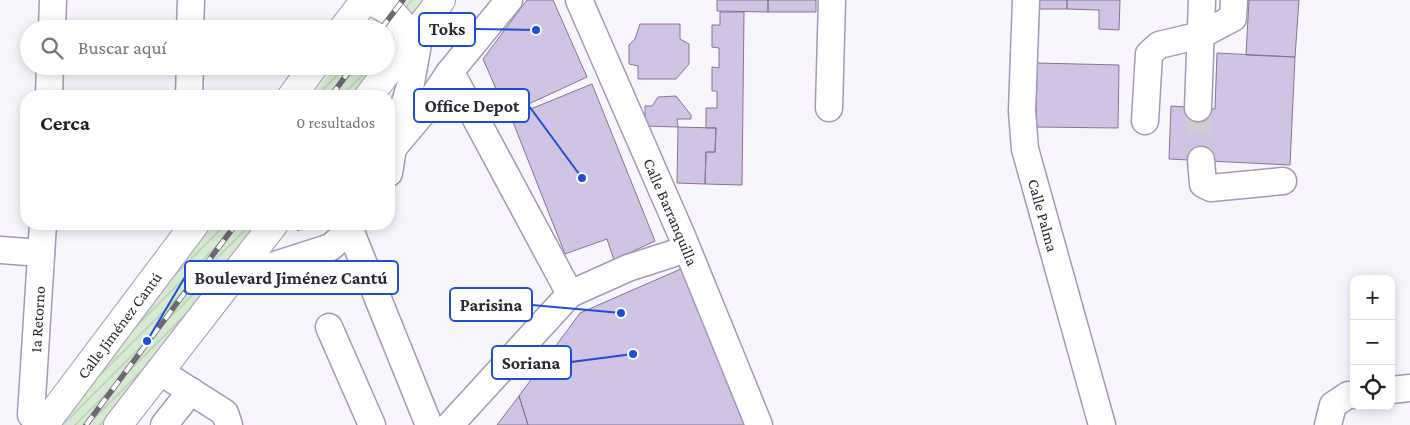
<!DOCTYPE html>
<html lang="es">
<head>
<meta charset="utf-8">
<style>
	body { margin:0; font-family:"Crimson Pro",serif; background:#f6f6f6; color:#202124 }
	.controls { position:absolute; right:15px; bottom:15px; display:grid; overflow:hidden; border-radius:10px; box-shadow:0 2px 12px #0003 }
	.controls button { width:45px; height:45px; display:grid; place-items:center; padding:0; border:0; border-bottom:1px solid #e0e0e0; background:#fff; color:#202124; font:25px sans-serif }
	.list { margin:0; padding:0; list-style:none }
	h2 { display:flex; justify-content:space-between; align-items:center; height:65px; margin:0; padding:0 20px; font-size:21px }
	h2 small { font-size:16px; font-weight:400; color:#757577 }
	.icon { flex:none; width:28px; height:28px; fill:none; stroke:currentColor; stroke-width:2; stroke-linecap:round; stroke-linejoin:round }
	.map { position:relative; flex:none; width:1410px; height:425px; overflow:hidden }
	.search { position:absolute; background:#fff; box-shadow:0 2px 12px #0003; left:20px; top:20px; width:375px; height:55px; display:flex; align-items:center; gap:12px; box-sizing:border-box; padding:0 18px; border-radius:28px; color:#757577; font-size:19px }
	.panel { position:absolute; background:#fff; box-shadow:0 2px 12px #0003; left:20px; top:90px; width:375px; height:140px; border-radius:20px }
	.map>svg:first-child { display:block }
	.garden { fill:url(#garden-furrows) }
	.building { fill:#d0c3e3; stroke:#837694 }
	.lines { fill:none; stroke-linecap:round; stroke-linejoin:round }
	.minor-tunnel { stroke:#cfccd4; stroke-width:26; stroke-dasharray:26 13; stroke-linecap:butt }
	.minor-casing { stroke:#a598b7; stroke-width:29 }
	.major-casing { stroke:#a598b7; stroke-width:30 }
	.path { stroke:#928e98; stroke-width:3; stroke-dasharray:4 4; stroke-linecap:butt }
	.minor { stroke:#fff; stroke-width:26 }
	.major { stroke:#fff; stroke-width:28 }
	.rail-casing { stroke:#6d6873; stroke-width:5.5 }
	.rail { stroke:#fff; stroke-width:4; stroke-dasharray:11; stroke-linecap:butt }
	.labels { text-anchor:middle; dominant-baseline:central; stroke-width:4; stroke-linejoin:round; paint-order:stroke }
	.street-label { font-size:16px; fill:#2c2733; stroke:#fff }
	.leader { fill:none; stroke:#1d4ed8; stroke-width:2 }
	.callout-dot { fill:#1d4ed8; stroke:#fff; stroke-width:2 }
	.callout { fill:#fff; stroke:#1d4ed8; stroke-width:2 }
	.callout-label { font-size:18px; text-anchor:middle; font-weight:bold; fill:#2c2733 }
</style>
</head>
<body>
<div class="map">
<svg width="1410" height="425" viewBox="0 0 1410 425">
	<defs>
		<pattern id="garden-furrows" width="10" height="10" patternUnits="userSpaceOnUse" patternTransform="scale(1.25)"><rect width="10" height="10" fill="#d5ead1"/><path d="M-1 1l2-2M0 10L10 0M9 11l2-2" fill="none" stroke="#b7c9b4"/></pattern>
	</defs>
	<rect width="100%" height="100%" fill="#f8f5fc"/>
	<!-- garden -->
	<path class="garden" d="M386 0H427L386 53V29H364Z
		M335 66H376L353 96H312Z
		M211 224H257L107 425H63Z"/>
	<!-- building -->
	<path class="building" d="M527 0H553L587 77 507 114 483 59Z
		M717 0H768V12L717 11Z
		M768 0H816V12H768Z
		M1038 0H1067V9H1037Z
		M1067 0H1120L1119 30 1099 29V10L1067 9Z
		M1249 0H1299L1295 57 1246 55Z
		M720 12H744L742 185 705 184 706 152H715L716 128H706V108H717V91H712V67L719 68V48L712 47V25H720Z
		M640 24H680V39L689 44V64L676 79H638V66L629 64V45L635 39Z
		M1217 53 1295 57 1290 165 1169 159 1171 106 1215 109Z
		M1037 63 1119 65 1118 128 1036 127Z
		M592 84 655 241 614 260 607 239 565 254 511 117Z
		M676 96 691 115V119H677L678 127 645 126V106H652L658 97Z
		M678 127 716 128 715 152H706L705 184 677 183Z
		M683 268 744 425H528L519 396 580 313Z
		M519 396 528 425H497Z"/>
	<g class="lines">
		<!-- minor-tunnel -->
		<path class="minor-tunnel" d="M1198 108 1201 160"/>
		<defs>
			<g id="minor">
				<path id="s1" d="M579 0 682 236 759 425"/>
				<path id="s2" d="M1026 0 1022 111 1025 149 1102 425"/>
				<path d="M52 29 53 0"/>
				<path d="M190 29 191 0"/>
				<path d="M449 73 509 0"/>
				<path d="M49 96 50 66"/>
				<path d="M189 96 190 66"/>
				<path d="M829 108 832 0"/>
				<path d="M1198 108 1202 0"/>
				<path d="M1145 121 1149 54 1159 45 1201 35 1233 18 1234 0"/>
				<path d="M394 137 411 83 421 27"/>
				<path d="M393 148 420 116 449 73 455 80 570 294 450 425"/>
				<path d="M1201 160 1203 184 1211 188 1283 181"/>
				<path d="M389 173 393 148V132"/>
				<path d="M351 232 429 425"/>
				<path d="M0 250 41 253"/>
				<path d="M234 278 331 247 345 234"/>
				<path d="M570 294 628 268 687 249"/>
				<path d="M329 327 372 425"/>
				<path d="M159 371 225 413 229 425"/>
				<path d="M1391 390 1410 388"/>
				<path id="s3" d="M31 415 43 224"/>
				<path d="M164 425 191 391"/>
				<path d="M1328 425 1333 405 1348 395H1354"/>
			</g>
			<g id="major">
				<path d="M367 0C390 8 401 18 410 41"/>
				<path d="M343 29 365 0"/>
				<path d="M292 96 314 66"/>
				<path d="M369 96 441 0"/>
				<path id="s4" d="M44 425 195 224"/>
				<path d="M118 425 274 224"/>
			</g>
		</defs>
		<!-- minor casing -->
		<use href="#minor" class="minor-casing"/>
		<!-- major casing -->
		<use href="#major" class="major-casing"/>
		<!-- path -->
		<path class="path" d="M297 230 314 224"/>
		<!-- minor -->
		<use href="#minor" class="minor"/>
		<!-- major -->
		<use href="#major" class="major"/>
		<defs>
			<path id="rail" d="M381 29 403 0
				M331 96 353 66
				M86 425 236 224"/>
		</defs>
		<!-- rail casing -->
		<use href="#rail" class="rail-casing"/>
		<!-- rail -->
		<use href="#rail" class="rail"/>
	</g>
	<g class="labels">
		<!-- street labels -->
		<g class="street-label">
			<text stroke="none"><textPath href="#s1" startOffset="231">Calle Barranquilla</textPath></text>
			<text stroke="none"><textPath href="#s2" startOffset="218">Calle Palma</textPath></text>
			<text stroke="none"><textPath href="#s3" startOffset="96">1a Retorno</textPath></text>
			<text stroke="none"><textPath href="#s4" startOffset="125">Calle Jiménez Cantú</textPath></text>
		</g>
	</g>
	<!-- callouts -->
	<path class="leader" d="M536 30L475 29M582 178L529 106M147 341L185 277M621 313L532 305M633 354L571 362"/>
	<g class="callout-dot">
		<circle cx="536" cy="30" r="5"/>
		<circle cx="582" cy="178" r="5"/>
		<circle cx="147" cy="341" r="5"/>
		<circle cx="621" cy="313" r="5"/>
		<circle cx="633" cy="354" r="5"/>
	</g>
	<g class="callout">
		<rect x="419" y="13" width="56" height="33" rx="5"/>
		<rect x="414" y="89" width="115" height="33" rx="5"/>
		<rect x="185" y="261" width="213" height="33" rx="5"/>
		<rect x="450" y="288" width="82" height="33" rx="5"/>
		<rect x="492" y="346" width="79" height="33" rx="5"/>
	</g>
	<g class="callout-label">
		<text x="447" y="35">Toks</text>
		<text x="472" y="112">Office Depot</text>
		<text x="291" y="284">Boulevard Jiménez Cantú</text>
		<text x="491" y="311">Parisina</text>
		<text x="531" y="369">Soriana</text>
	</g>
</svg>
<div class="controls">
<button>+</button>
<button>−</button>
<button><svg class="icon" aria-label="locate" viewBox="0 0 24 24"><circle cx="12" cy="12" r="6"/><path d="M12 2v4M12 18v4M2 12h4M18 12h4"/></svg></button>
</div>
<div class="search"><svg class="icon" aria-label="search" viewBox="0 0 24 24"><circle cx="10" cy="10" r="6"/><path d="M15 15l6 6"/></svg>Buscar aquí</div>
<section class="panel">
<h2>Cerca<small>0 resultados</small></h2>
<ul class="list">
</ul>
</section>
</div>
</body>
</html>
